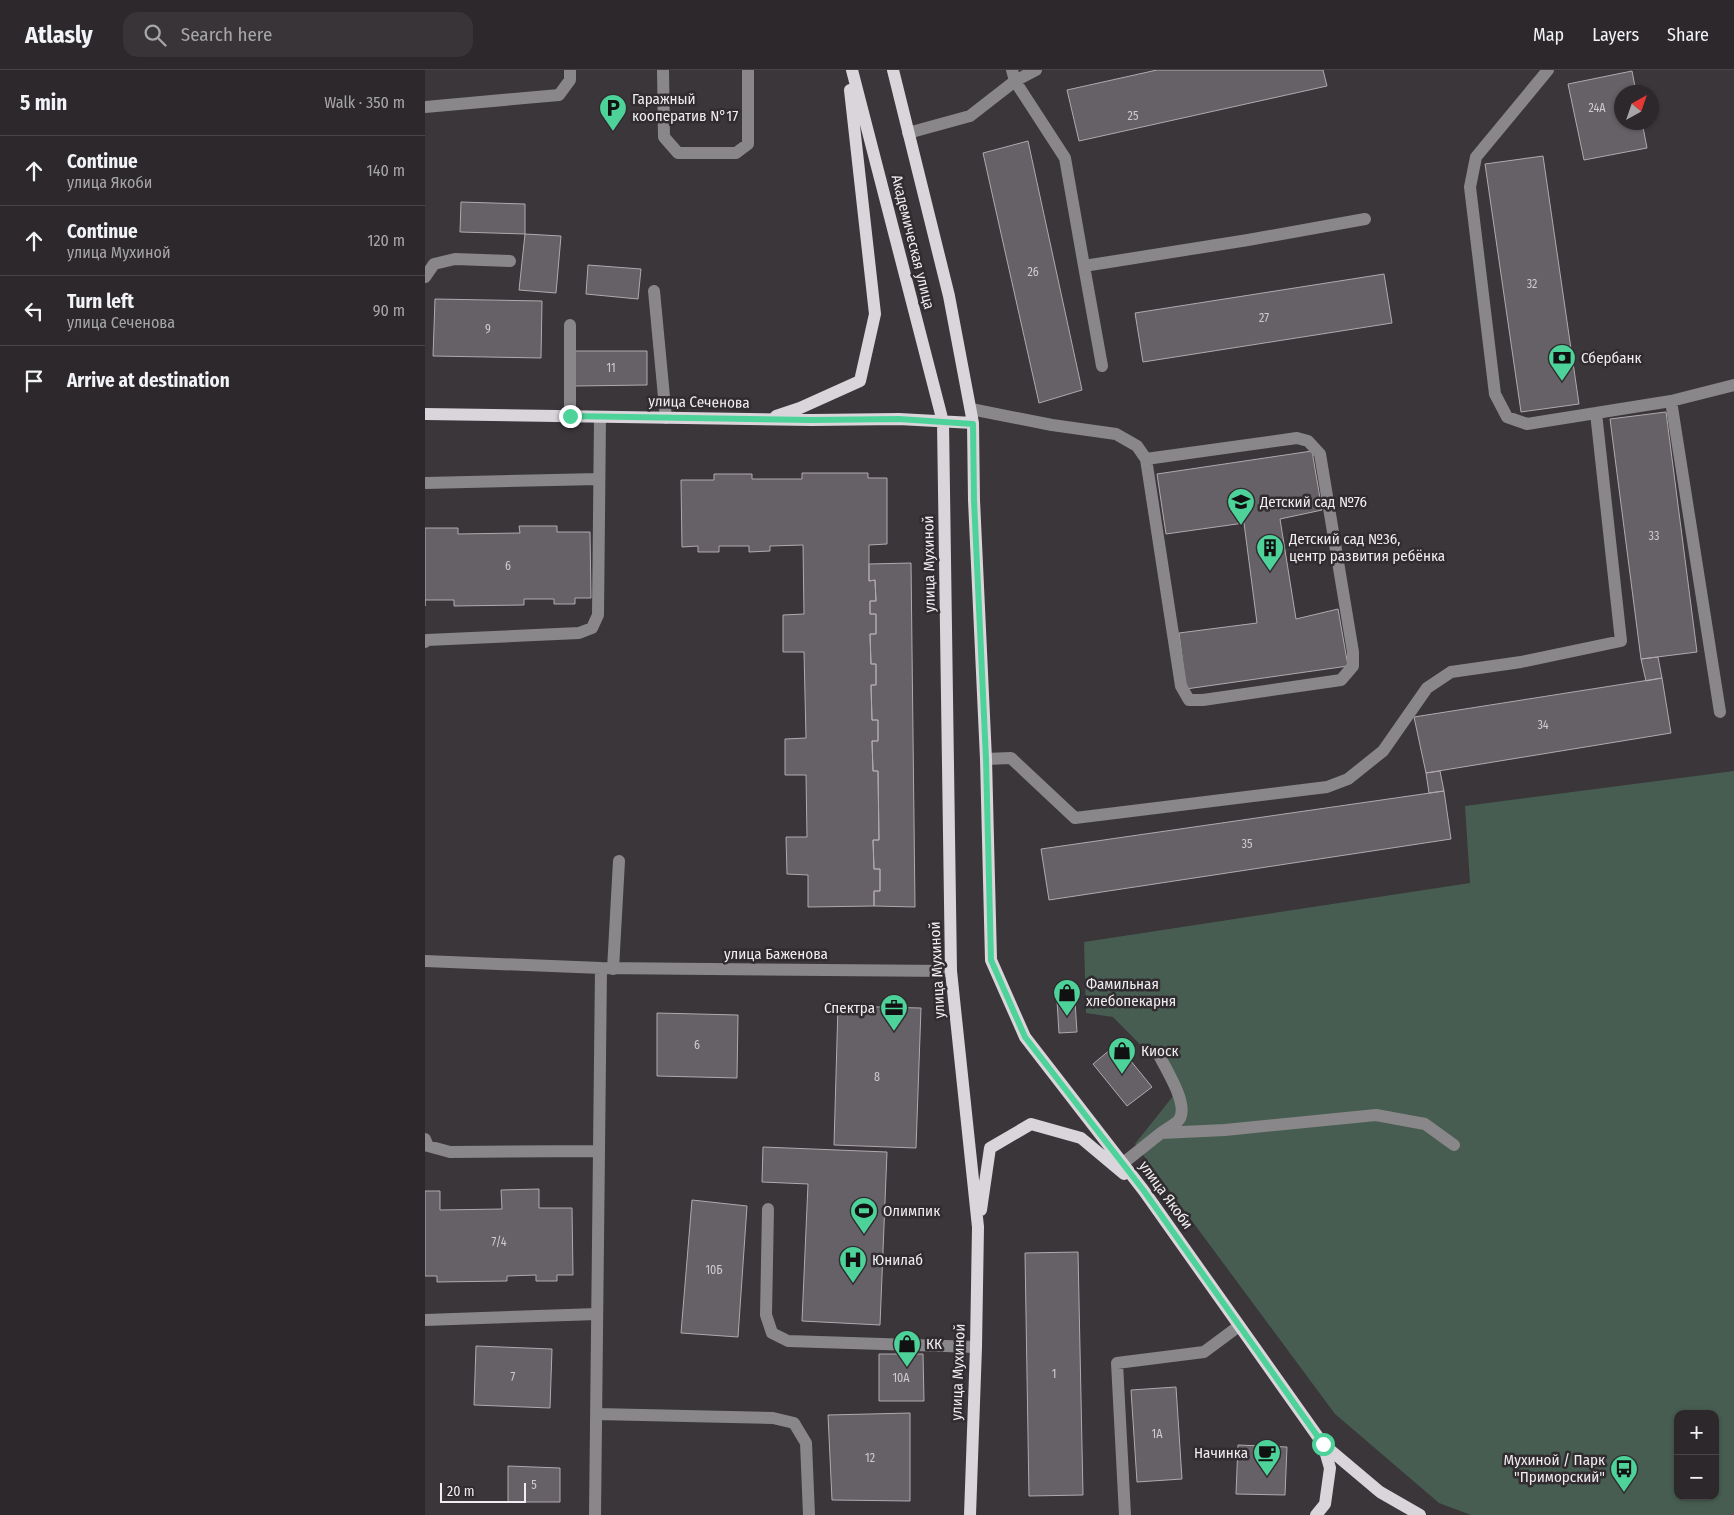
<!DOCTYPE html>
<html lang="en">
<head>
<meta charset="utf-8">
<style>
	body { margin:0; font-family:"Fira Sans Condensed",sans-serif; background:#383438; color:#f1f3f6 }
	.controls { position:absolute; right:15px; bottom:15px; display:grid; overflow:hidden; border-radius:10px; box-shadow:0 1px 4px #0004 }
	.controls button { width:45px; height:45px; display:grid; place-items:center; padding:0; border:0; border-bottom:1px solid #484448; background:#2c282c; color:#f1f3f6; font:25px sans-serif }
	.compass { position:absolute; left:1189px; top:15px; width:45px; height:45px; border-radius:50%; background:#2c282c; box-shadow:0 1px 4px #0004; rotate:40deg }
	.scale { position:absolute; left:15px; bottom:12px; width:86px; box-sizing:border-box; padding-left:5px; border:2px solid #f0edf0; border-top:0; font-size:14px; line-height:18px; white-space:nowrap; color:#f0edf0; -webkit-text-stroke:4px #302c30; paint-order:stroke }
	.stop { position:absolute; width:15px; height:15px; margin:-11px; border:4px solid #4dd39a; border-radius:50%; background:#fff }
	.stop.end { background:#4dd39a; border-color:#fff; box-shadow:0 1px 5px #0008 }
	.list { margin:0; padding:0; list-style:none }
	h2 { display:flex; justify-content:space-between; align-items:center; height:65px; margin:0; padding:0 20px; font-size:21px }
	h2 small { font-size:16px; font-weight:400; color:#a6a6a9 }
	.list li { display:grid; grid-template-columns:32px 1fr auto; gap:15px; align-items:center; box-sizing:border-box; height:70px; padding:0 20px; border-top:1px solid #484448 }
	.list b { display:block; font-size:19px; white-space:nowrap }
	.list p { margin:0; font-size:16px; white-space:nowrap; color:#a6a6a9 }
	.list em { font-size:16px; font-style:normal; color:#a6a6a9 }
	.icon { flex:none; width:28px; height:28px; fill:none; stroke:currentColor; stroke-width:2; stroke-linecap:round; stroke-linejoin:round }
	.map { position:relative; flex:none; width:1309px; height:1445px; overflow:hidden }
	header { display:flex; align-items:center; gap:30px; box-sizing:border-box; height:70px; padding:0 25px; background:#2c282c; border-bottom:1px solid #484448 }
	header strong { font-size:24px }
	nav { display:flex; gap:28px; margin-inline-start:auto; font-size:18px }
	.search { width:350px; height:45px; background:#383438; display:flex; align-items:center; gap:12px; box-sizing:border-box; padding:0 18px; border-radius:15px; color:#a6a6a9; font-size:19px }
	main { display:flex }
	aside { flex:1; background:#2c282c }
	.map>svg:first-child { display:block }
	.green { fill:#475d51; fill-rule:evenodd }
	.building { fill:#666166; stroke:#b0aaaf }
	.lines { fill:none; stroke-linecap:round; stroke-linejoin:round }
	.minor { stroke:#898789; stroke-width:12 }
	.major { stroke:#dad5da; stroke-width:12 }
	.route { stroke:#4dd39a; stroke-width:6 }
	.labels { text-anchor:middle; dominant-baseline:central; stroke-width:5; stroke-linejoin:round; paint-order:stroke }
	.number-label { font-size:12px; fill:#cecace }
	.poi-label { font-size:15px; fill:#f0edf0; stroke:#302c30; text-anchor:start }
	.street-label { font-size:15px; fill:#f0edf0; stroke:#302c30 }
</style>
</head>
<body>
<header>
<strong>Atlasly</strong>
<div class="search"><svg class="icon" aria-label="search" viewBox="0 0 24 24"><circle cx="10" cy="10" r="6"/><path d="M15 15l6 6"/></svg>Search here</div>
<nav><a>Map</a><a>Layers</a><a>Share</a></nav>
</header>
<main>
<aside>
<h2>5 min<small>Walk · 350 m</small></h2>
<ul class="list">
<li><svg class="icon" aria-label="ahead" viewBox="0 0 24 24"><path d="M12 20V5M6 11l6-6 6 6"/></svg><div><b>Continue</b><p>улица Якоби</p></div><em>140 m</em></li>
<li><svg class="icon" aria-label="ahead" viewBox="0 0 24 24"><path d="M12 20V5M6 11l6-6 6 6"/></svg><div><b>Continue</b><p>улица Мухиной</p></div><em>120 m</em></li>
<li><svg class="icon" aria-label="left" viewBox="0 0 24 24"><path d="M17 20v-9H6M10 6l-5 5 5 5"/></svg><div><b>Turn left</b><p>улица Сеченова</p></div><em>90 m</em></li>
<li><svg class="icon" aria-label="arrive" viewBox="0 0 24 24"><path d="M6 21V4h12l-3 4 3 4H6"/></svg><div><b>Arrive at destination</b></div></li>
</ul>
</aside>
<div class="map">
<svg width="1309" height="1445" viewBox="0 0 1309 1445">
	<rect width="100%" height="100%" fill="#3a363a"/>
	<!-- green -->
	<path class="green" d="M1309 701V1445H1046L1014 1433 910 1344 710 1074 756 1016 688 947 661 943 659 872 1045 813 1040 736ZM1253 1344H1290V1426H1253Z"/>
	<!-- building -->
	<path class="building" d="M732 0H898L902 16 654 71 642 20Z
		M1207 1 1211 22H1196V52H1217L1222 78 1159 90 1143 14Z
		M603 71 657 320 614 333 558 83Z
		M1118 86 1154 334 1096 342 1060 94Z
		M36 132 100 134V164L35 162Z
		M100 164 136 166 131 223 94 220Z
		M163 195 216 199 213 229 161 224Z
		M959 204 967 253 718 292 710 243Z
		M10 229 117 231 116 288 8 286Z
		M150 281H222V315L150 316Z
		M1241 342 1272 582 1216 589 1185 349Z
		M887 381 897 440 855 449 871 549 913 539 923 596 761 619 754 563 832 553 819 453 741 464 732 404Z
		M377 403H443V408H462V474L444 475V511L450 510 451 531H445V544H451V564H445L446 594H451V615H446L447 650H453V671H447L448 701H453L454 770H448L449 799H455V821H449V836L383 837V805L362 804 361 767H382L381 705H360V669L381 668 379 582H358V545L379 544 378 475 345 476V481L324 482V476H294V482H273V476L257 477 256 410H289V404H327V409H377Z
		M94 456H132V462H165L166 528H150V534H129V529H99V535L29 536V530H0V536V458H33V464L95 463Z
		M486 493 490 837 449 836V821H455V799H449L448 770H454L453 701H448L447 671H453V650H447L446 615H451V594H446L445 564H451V544H445V531H451L450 510 444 511V494Z
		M1233 587 1237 608 1221 611 1216 589Z
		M1237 608 1246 663 1001 703 989 647Z
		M1015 701 1019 721 1004 723 1001 703Z
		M1019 721 1026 769 624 830 616 779Z
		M632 931H650L652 962 634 963Z
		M413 936 496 938 491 1078 409 1075Z
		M232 943 313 945 312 1008 232 1006Z
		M692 974 727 1017 702 1036 668 994Z
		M338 1077 462 1082 455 1255 377 1251 383 1114 337 1112Z
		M114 1119V1138H147L148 1205H132V1211H111V1205L82 1206V1211L12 1212V1206H0V1121H15V1140L77 1139 76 1120Z
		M267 1130 322 1136 313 1267 256 1263Z
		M653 1182 658 1425 604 1426 600 1183Z
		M51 1276 127 1279 125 1338 49 1335Z
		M454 1284H498L499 1331H454Z
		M751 1317 757 1409 712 1412 706 1320Z
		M485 1343V1431L407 1430 403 1345Z
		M813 1375 862 1377 860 1425 811 1424Z
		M83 1396 135 1398V1432H83Z"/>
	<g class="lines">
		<!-- minor -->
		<path class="minor" d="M238 0 239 67 253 83H311L323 74V0
			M587 0 590 11 611 0
			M1123 0 1051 87 1045 117 1070 324 1082 347 1102 354 1171 343
			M0 37 134 25 145 10V0
			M483 63 545 46 590 11 640 88 659 196 823 170 940 149
			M659 196 677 296
			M0 207 9 194 30 189 85 191
			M229 221 241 348
			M1246 331 1295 642
			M546 339 627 355 691 364 712 376 721 389 872 368 883 371 895 384 928 582V596L916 610 778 630H764L756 616 721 389
			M145 346V255
			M0 413 174 409
			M0 572 2 570 154 563 167 558 173 545 175 347
			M561 689 586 688 650 748 902 717 923 709 958 681 1002 618 1026 602 1096 592 1196 571 1171 343 1246 331 1309 315
			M0 891 176 898 526 901
			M188 899 194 791
			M734 985C741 1000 766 1037 753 1051 748 1056 741 1059 736 1063
			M0 1069 3 1076 25 1082 174 1081
			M697 1094 736 1063 800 1060 951 1045 1000 1054 1029 1075
			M343 1139 341 1245 347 1263 363 1271 551 1277
			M0 1250 172 1244
			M172 1344 348 1348 369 1353 381 1373 384 1445
			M170 1445 176 898
			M700 1445 692 1293 779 1282 814 1256"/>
		<!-- major -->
		<path class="major" d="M427 0 518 352 526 901 553 1157 551 1277 545 1445
			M468 0 524 226 548 353 549 430 561 689 566 890 600 967 719 1121 898 1374 955 1422 995 1445
			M0 344 387 350 474 349 548 353
			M351 346 375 338 435 311 450 244 425 20
			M556 1140 565 1078 606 1054 656 1068 699 1104
			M891 1445 900 1434 905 1398 898 1374"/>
	</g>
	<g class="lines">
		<!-- route -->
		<path class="route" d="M145 346 387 350 474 349 548 354 549 430 561 689 566 890 600 967 719 1121 898 1374"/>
	</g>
	<!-- icons -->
	<defs>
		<symbol id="parking-pin" viewBox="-11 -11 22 30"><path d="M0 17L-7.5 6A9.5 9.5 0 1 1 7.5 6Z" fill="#4dd39a" stroke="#302c30"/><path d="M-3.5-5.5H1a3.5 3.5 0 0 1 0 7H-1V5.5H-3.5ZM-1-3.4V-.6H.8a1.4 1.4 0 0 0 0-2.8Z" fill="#111"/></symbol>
		<symbol id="bank-pin" viewBox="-11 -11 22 30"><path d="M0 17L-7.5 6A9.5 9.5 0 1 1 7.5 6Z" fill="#4dd39a" stroke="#302c30"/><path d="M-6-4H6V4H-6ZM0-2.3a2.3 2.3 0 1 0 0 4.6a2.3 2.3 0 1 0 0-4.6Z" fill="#111"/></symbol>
		<symbol id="school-pin" viewBox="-11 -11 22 30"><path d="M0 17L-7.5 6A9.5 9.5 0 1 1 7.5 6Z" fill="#4dd39a" stroke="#302c30"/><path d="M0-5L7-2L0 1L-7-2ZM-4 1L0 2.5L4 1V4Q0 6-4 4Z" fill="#111"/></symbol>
		<symbol id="building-pin" viewBox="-11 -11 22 30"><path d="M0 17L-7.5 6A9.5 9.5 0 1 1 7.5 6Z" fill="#4dd39a" stroke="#302c30"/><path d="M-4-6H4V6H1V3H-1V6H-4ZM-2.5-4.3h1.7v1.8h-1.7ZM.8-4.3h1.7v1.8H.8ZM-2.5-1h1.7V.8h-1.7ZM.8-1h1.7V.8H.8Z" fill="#111"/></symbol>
		<symbol id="shop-pin" viewBox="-11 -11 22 30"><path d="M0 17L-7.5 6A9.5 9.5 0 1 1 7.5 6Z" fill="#4dd39a" stroke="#302c30"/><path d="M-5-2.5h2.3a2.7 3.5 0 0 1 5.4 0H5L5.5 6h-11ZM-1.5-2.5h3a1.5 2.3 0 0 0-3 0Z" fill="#111"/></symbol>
		<symbol id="office-pin" viewBox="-11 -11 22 30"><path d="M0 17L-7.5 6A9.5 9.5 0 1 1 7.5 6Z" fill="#4dd39a" stroke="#302c30"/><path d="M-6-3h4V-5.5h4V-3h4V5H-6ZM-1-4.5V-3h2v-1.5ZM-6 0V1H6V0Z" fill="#111"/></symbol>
		<symbol id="stadium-pin" viewBox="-11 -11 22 30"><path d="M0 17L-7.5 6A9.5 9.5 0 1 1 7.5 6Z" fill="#4dd39a" stroke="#302c30"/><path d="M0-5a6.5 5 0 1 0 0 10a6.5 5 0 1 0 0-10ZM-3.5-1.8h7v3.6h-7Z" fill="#111"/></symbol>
		<symbol id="hospital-pin" viewBox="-11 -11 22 30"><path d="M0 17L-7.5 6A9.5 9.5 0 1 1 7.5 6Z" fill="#4dd39a" stroke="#302c30"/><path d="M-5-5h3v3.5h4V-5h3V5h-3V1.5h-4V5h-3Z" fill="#111"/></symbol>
		<symbol id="cafe-pin" viewBox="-11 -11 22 30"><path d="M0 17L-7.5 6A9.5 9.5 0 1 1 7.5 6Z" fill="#4dd39a" stroke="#302c30"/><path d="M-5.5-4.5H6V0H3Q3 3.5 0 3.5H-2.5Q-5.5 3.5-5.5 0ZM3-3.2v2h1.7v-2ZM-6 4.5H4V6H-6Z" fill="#111"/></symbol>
		<symbol id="bus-pin" viewBox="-11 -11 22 30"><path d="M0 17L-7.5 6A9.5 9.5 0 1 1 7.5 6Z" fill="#4dd39a" stroke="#302c30"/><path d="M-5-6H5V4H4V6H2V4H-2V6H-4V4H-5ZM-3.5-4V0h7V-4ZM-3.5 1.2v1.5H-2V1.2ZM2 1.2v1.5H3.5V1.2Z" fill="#111"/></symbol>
	</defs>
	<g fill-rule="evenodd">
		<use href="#parking-pin" x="172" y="22" width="32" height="43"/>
		<use href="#bank-pin" x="1121" y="272" width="32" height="43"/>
		<use href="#school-pin" x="800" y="416" width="32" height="43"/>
		<use href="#building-pin" x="829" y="462" width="32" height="43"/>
		<use href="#shop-pin" x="626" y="907" width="32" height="43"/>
		<use href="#office-pin" x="453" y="922" width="32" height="43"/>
		<use href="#shop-pin" x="681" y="965" width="32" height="43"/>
		<use href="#stadium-pin" x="423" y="1125" width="32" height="43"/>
		<use href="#hospital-pin" x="412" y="1174" width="32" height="43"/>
		<use href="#shop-pin" x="466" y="1258" width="32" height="43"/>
		<use href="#cafe-pin" x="826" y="1367" width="32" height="43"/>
		<use href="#bus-pin" x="1183" y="1383" width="32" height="43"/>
	</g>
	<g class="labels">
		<!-- number labels -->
		<g class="number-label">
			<text x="1172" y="38">24А</text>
			<text x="708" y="46">25</text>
			<text x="608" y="202">26</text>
			<text x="1107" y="214">32</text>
			<text x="839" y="248">27</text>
			<text x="63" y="259">9</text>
			<text x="186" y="298">11</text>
			<text x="1229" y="466">33</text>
			<text x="83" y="496">6</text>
			<text x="1118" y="655">34</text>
			<text x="822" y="774">35</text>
			<text x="272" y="975">6</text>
			<text x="452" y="1007">8</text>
			<text x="74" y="1172">7/4</text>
			<text x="289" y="1200">10Б</text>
			<text x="629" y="1304">1</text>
			<text x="88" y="1307">7</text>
			<text x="476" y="1308">10А</text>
			<text x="732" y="1364">1А</text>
			<text x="445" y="1388">12</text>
			<text x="109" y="1415">5</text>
		</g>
		<!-- poi labels -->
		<g class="poi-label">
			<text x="207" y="29">Гаражный<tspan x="207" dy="17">кооператив N°17</tspan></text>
			<text x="1156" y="288">Сбербанк</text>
			<text x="835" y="432">Детский сад №76</text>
			<text x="864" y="469">Детский сад №36,<tspan x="864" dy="17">центр развития ребёнка</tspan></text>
			<text x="661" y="914">Фамильная<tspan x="661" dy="17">хлебопекарня</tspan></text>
			<text x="450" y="938" text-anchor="end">Спектра</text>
			<text x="716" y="981">Киоск</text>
			<text x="458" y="1141">Олимпик</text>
			<text x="447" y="1190">Юнилаб</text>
			<text x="501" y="1274">КК</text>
			<text x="823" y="1383" text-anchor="end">Начинка</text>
			<text x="1180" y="1390" text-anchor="end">Мухиной / Парк<tspan x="1180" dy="17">"Приморский"</tspan></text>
		</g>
		<!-- street labels -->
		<g class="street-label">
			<text transform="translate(488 172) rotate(76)">Академическая улица</text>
			<text transform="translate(274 332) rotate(1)">улица Сеченова</text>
			<text transform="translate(504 494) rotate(-91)">улица Мухиной</text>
			<text x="351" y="884">улица Баженова</text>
			<text transform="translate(512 900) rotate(-93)">улица Мухиной</text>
			<text transform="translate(741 1125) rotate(54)">улица Якоби</text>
			<text transform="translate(533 1302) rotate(-88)">улица Мухиной</text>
		</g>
	</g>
</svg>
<div class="controls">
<button>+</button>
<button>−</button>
</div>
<svg class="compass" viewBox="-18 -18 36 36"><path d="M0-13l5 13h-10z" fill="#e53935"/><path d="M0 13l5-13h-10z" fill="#a6a6a9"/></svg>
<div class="scale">20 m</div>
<div class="stop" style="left:898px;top:1374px"></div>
<div class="stop end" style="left:145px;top:346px"></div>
</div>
</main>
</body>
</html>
